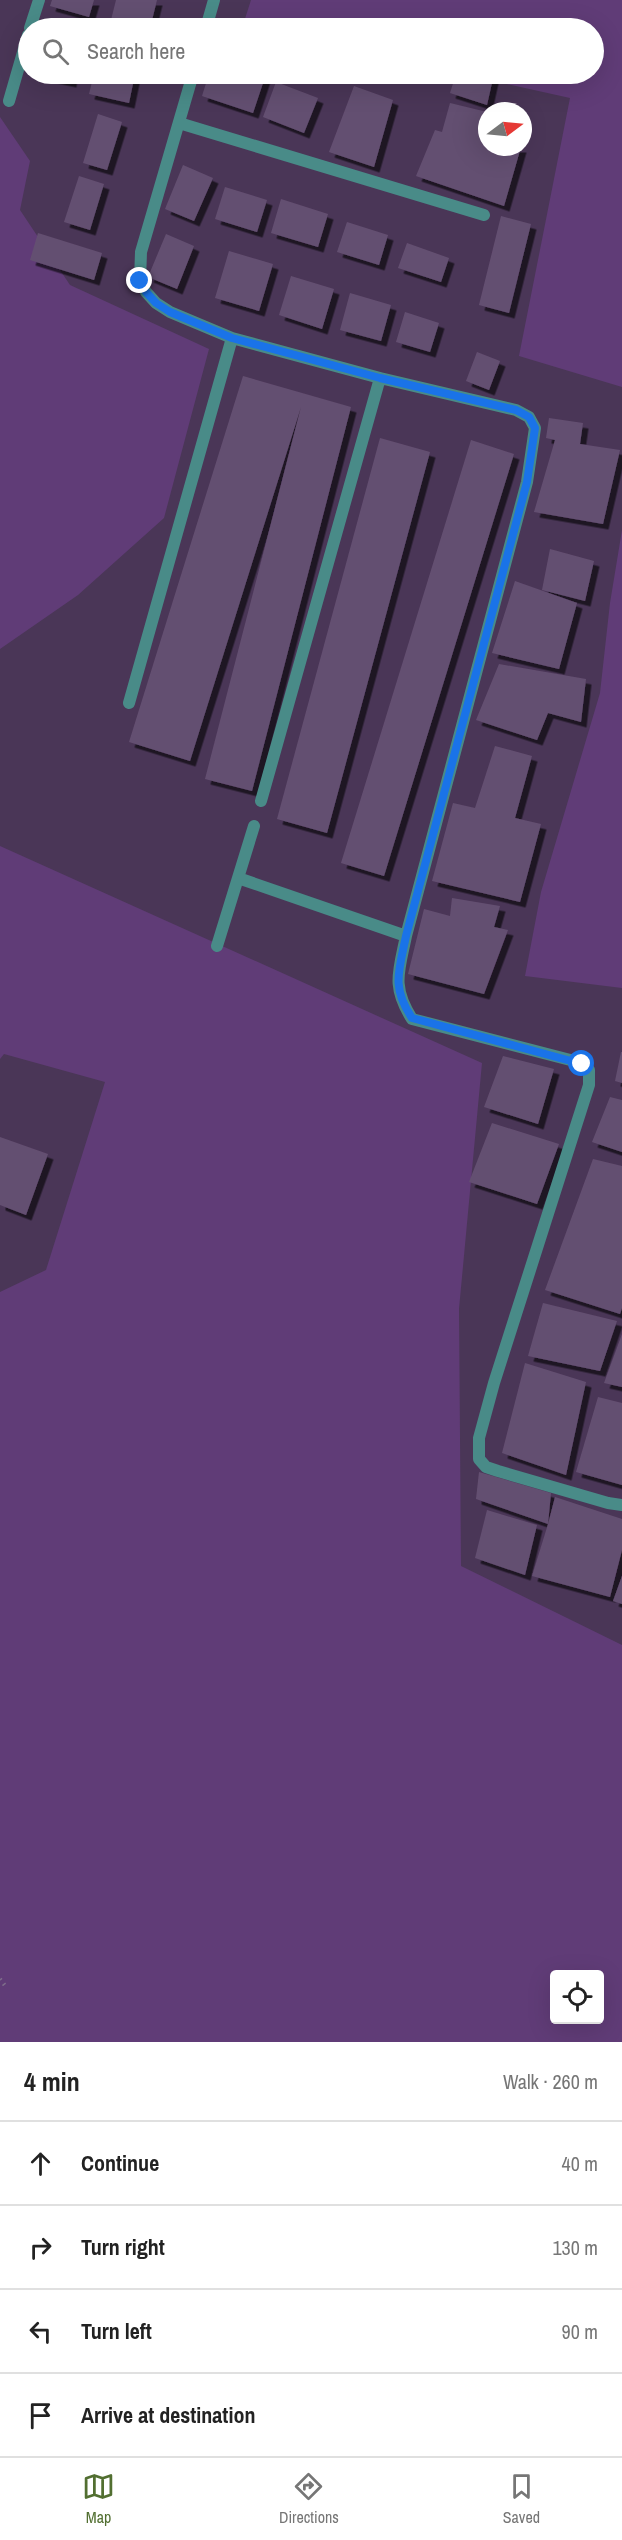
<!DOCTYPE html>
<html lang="en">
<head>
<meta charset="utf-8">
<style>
	body { margin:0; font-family:"Archivo Narrow",sans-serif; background:#f2f2f2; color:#222 }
	.controls { position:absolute; right:18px; bottom:18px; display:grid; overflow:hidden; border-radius:6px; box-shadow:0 6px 24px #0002 }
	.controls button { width:54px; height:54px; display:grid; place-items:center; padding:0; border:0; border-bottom:2px solid #e0e0e0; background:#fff; color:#222; font:30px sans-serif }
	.compass { position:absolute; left:478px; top:102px; width:54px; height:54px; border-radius:50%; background:#fff; box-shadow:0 6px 24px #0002; rotate:74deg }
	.stop { position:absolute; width:18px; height:18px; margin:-14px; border:4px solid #1a73e8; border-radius:50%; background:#fff }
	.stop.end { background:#1a73e8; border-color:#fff; box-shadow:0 2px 6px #0008 }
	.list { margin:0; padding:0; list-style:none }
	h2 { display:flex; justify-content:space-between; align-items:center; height:78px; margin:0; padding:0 24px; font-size:26px }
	h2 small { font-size:20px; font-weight:400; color:#767676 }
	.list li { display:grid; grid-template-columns:39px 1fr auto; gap:18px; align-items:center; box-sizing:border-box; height:84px; padding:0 24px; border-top:2px solid #e0e0e0 }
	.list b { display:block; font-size:22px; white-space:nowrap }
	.list em { font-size:20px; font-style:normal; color:#767676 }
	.icon { flex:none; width:33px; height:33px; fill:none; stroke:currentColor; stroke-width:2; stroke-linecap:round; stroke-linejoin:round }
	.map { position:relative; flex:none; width:622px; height:2042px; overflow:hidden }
	.search { position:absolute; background:#fff; box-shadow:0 6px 24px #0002; left:18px; right:18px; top:18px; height:66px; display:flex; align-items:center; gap:15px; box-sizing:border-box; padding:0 21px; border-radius:33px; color:#767676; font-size:22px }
	.sheet { height:414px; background:#fff }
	nav { display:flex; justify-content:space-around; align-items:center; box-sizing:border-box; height:84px; border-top:2px solid #e0e0e0; background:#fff; font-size:16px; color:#767676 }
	nav a { display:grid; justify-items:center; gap:3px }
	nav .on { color:#526f31 }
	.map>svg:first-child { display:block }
	.green { fill:#603c77; fill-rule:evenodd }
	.building { fill:#644f71; filter:url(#shadow) }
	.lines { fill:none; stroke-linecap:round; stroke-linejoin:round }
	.path { stroke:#7e6d8a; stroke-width:4; stroke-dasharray:1.5 4.5; stroke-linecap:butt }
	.street { stroke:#498b88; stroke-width:12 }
	.route { stroke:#1a73e8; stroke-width:8 }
</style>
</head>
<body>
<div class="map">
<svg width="622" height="2042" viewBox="0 0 622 2042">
	<defs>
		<filter id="shadow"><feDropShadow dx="5.5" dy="5.5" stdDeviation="0" flood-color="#0009"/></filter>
	</defs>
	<rect width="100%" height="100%" fill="#4a3657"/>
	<!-- green -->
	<path class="green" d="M251 0H622V387L519 356 570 98 461 74H594V28H259L243 25Z
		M0 117 30 161 20 210 70 285 209 349 164 518 78 595 0 649Z
		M622 530V988L525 976 541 892 600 693 610 603Z
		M0 846 482 1063 459 1309 461 1566 622 1645V2042H0V1292L46 1270 105 1082 4 1054 0 1059ZM554 1974H600V2020H554Z"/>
	<!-- building -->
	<path class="building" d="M52 0H94L89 17 50 6Z
		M116 0H157L150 28H109Z
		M33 74H72L71 82Z
		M94 74H135L129 103 89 94Z
		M209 74H266L253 113 202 96Z
		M456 74H494L487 105 450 93Z
		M276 82 318 98 304 133 263 117Z
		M354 86 393 100 374 167 329 152Z
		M450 103 487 112V147H521L504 206 416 176 435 130 442 132Z
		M98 114 122 122 107 170 83 163Z
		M183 165 213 178 194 221 165 209Z
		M79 176 104 184 90 230 64 222Z
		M225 187 267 200 257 232 215 219Z
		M281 199 328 214 318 247 271 233Z
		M501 216 531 224 509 313 479 305Z
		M347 222 388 235 379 265 337 252Z
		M38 233 102 253 94 280 30 260Z
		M166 234 194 246 177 289 148 277Z
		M407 243 449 258 441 282 398 268Z
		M229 251 273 264 259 311 215 298Z
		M291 276 334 289 322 329 279 315Z
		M350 293 391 305 381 341 340 330Z
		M405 312 439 323 430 352 396 342Z
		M477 352 500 361 489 390 466 381Z
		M243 376 351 407 252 791 205 779 301 407 190 761 129 742Z
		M549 418 583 423 580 444 620 450 603 524 534 512 555 440 546 438Z
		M380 438 430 452 327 833 277 819Z
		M471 440 514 454 384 876 341 863Z
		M550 549 594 561 585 601 542 590Z
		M515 581 577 603 559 669 492 653Z
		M499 664 586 679 581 722 548 713 537 740 476 720Z
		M495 746 532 756 515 818 541 824 520 902 432 881 453 803 475 808Z
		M452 898 500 906 494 927 508 930 484 994 408 974 424 909 450 916Z
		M621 1052H622V1083L615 1081Z
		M503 1056 554 1069 538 1124 484 1107Z
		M610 1097 622 1100V1152L592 1142Z
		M492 1123 559 1144 537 1204 469 1182Z
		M0 1137 48 1154 26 1215 0 1205Z
		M593 1159 622 1166V1308L620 1314 545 1290Z
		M543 1303 617 1321 600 1371 528 1356Z
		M622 1334V1387L604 1383Z
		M525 1363 586 1382 566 1475 502 1453Z
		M598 1397 622 1403V1485L576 1472Z
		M479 1472 551 1493 548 1524 555 1497 622 1519V1550L610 1597 532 1576 548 1524 476 1499Z
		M487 1510 537 1525 525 1575 475 1558Z
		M622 1576V1604L613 1601Z"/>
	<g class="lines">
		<!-- path -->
		<path class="path" d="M0 1979 6 1987"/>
		<!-- street -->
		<path class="street" d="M30 28 39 0
			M206 28 214 0
			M193 74 141 252 140 281 146 292 156 303 170 312 232 338 380 378 516 410 529 417 535 428 527 482 406 936C399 971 391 986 412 1019L582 1063 589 1070V1085L494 1383 479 1438V1459L486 1467 498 1471 608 1503 622 1505
			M9 101 28 35
			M179 123 484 215
			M129 703 232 338
			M261 801 380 378
			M238 878 406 936
			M217 946 254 826"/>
	</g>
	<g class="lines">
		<!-- route -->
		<path class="route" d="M140 281 146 292 156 303 170 312 232 338 380 378 516 410 529 417 535 428 527 482 406 936C399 971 391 987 412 1018L582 1064"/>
	</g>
</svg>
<div class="controls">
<button><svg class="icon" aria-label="locate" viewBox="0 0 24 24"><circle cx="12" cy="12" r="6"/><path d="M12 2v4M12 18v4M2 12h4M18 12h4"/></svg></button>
</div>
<svg class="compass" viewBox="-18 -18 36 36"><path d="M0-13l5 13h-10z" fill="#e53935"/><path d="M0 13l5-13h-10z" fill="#767676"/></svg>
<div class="stop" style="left:582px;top:1064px"></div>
<div class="stop end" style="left:140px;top:281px"></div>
<div class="search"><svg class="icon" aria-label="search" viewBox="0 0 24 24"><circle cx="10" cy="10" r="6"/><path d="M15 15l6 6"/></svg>Search here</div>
</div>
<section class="sheet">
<h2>4 min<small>Walk · 260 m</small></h2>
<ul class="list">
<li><svg class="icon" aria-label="ahead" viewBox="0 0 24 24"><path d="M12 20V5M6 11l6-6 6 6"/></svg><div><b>Continue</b></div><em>40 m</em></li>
<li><svg class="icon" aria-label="right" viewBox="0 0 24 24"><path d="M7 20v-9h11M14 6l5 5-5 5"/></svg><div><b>Turn right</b></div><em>130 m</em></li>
<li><svg class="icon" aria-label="left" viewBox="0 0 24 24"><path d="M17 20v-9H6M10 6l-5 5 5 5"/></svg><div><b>Turn left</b></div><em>90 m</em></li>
<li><svg class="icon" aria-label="arrive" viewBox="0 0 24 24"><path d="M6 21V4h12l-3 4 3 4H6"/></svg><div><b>Arrive at destination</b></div></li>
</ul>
</section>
<nav>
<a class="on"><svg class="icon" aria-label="map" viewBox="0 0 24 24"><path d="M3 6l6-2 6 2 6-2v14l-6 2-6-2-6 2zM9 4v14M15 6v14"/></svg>Map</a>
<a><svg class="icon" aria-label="directions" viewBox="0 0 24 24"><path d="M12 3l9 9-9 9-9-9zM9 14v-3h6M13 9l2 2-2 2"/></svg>Directions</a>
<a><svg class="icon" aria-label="saved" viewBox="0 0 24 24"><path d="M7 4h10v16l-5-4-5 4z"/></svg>Saved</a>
</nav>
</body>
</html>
